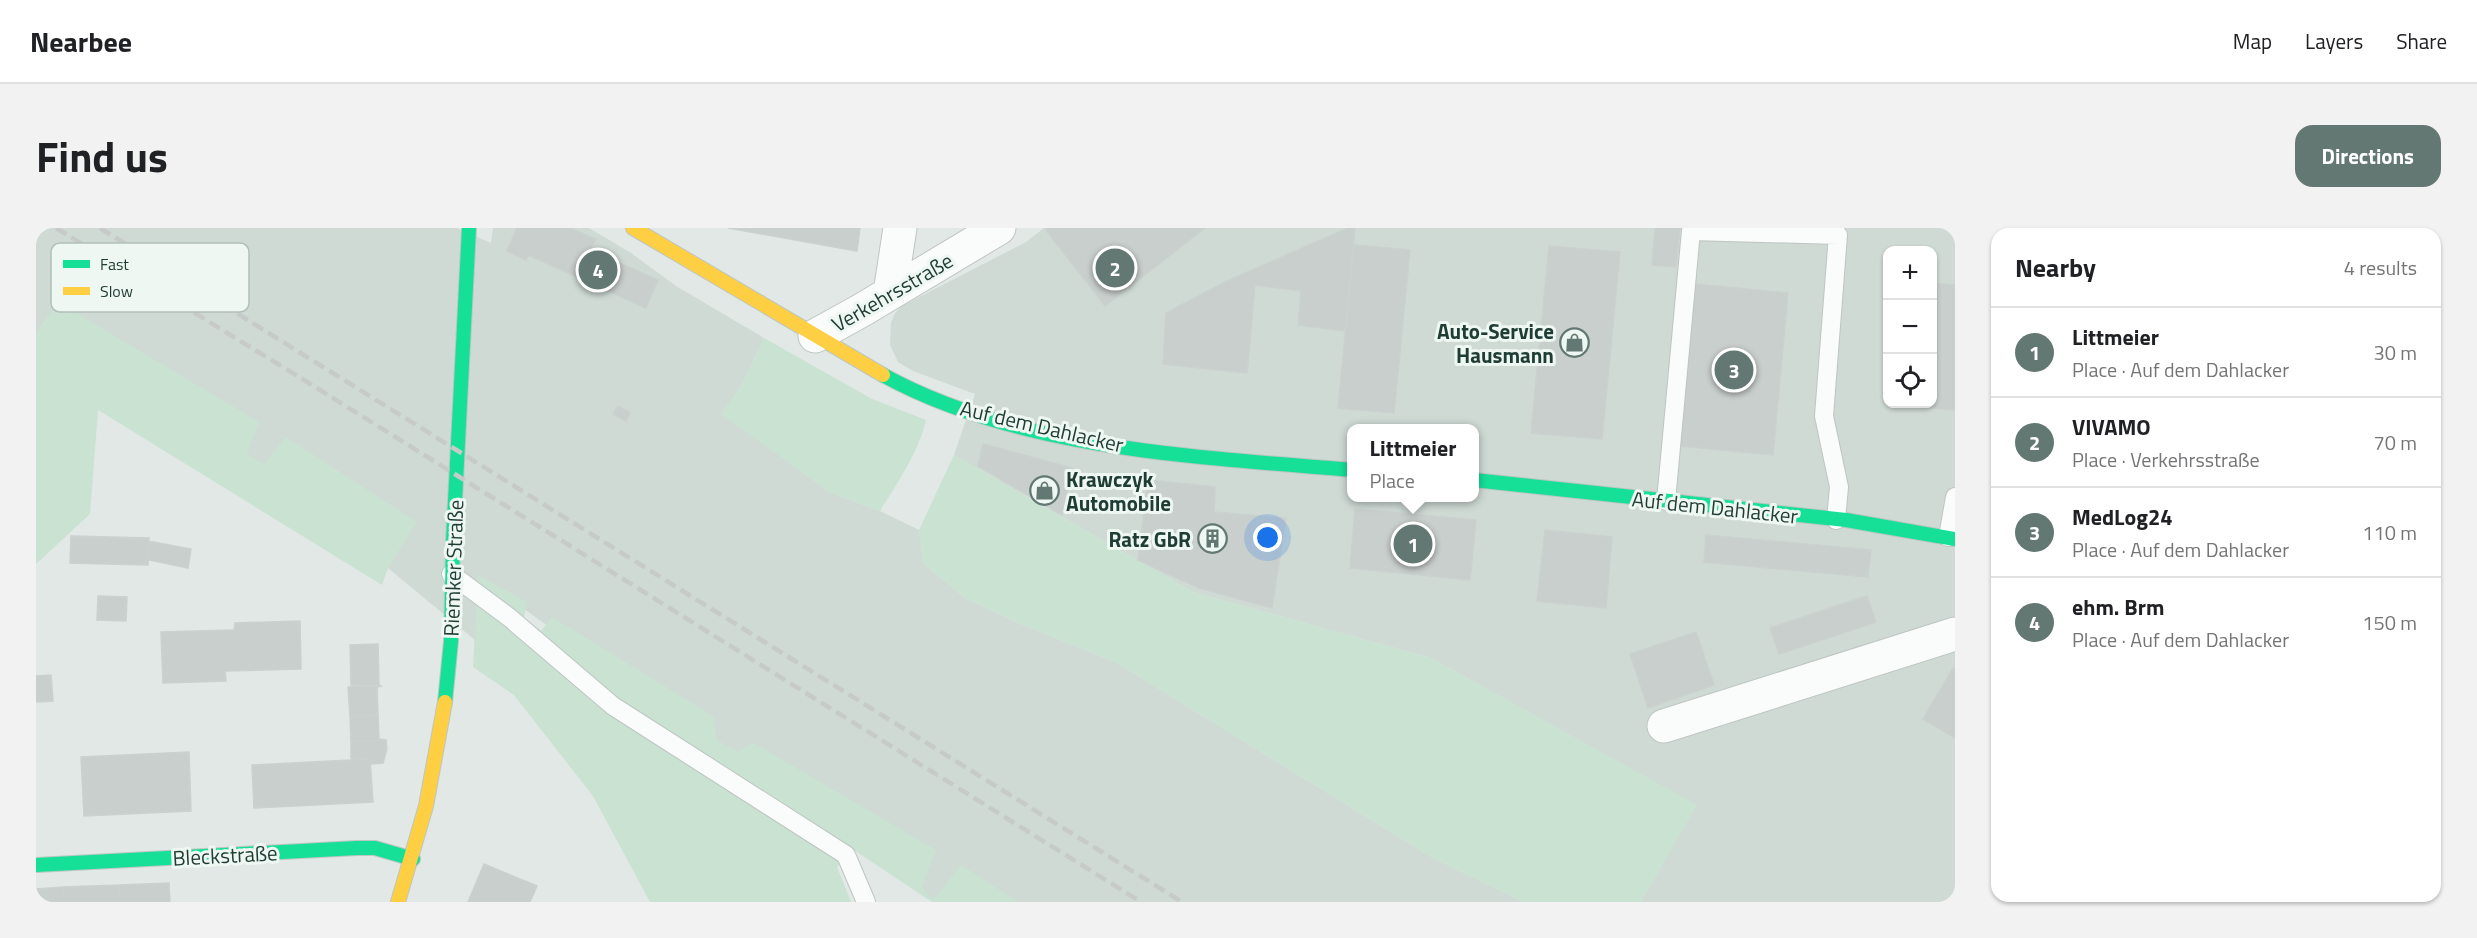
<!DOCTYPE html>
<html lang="en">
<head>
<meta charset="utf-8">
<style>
	body { margin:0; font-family:"Titillium Web",sans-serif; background:#f2f2f2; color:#202124 }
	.controls { position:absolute; right:18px; top:18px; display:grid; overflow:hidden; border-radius:12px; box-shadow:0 2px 4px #0004 }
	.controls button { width:54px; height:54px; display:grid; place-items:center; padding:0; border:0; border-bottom:2px solid #e0e0e0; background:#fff; color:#202124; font:30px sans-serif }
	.you { position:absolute; left:1232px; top:310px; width:21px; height:21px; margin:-15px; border:4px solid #fff; border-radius:50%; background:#1a73e8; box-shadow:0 0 0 9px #1a73e833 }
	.badge { display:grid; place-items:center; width:39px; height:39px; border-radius:50%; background:#637873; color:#fff; font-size:20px; font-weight:700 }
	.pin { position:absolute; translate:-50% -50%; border:3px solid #fff; box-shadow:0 2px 6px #0006 }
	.popup { position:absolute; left:1311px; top:196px; width:132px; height:78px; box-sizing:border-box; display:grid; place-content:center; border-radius:12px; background:#fff; filter:drop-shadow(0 2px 4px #0005); font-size:20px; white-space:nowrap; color:#757577 }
	.popup b { font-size:22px; color:#202124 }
	.popup::after { content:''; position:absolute; left:50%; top:100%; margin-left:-12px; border:12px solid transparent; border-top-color:#fff }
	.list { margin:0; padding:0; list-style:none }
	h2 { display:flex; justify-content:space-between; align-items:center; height:78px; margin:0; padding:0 24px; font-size:26px }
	h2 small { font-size:20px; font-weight:400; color:#757577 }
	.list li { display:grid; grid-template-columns:39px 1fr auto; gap:18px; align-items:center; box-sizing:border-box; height:90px; padding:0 24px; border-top:2px solid #e0e0e0 }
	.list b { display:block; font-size:22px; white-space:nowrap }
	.list p { margin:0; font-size:20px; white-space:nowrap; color:#757577 }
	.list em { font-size:20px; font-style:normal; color:#757577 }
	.icon { flex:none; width:33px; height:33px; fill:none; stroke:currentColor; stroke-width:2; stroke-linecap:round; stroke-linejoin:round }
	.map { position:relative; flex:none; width:1919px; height:674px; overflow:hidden; border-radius:18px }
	header { display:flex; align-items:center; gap:36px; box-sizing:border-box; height:84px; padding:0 30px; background:#fff; border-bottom:2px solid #e0e0e0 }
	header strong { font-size:28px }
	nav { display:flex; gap:33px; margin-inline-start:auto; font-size:21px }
	.intro { display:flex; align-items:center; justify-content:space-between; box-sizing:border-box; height:144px; padding:0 36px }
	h1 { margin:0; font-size:42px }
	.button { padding:15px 27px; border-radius:18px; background:#637873; color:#fff; font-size:21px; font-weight:700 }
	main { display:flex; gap:36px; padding:0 36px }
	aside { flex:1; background:#fff; border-radius:18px; box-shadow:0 2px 4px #0004 }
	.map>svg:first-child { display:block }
	.built { fill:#cfdad5; fill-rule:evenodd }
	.green { fill:#c9e2d2 }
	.building { fill:#c9cfcd; stroke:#cad1ce; stroke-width:1.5 }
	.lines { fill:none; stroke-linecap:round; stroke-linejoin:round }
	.lane-casing { stroke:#bec5c2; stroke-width:20 }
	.street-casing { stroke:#bec5c2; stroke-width:35 }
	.fast-casing { stroke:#bdc6c3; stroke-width:16 }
	.slow-casing { stroke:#bdc6c3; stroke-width:16 }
	.lane { stroke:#fafcfb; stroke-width:18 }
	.street { stroke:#fafcfb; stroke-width:33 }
	.fast { stroke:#16e098; stroke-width:14 }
	.slow { stroke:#ffcf43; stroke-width:14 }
	.rail { stroke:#c6cac9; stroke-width:4.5; stroke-dasharray:12 6; stroke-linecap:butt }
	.labels { text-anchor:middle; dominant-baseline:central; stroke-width:6; stroke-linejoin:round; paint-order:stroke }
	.street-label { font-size:21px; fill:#1f3c35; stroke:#eff7f3 }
	.poi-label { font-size:21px; font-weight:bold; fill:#1f3c35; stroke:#eff7f3; text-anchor:end }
	.key { fill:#eff7f3; stroke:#b1bfba; stroke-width:1.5 }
	.key-label { font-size:16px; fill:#1f3c35 }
</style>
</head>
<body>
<header>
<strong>Nearbee</strong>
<nav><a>Map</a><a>Layers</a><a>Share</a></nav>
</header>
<div class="intro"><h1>Find us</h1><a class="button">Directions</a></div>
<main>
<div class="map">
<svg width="1919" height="674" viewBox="0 0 1919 674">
	<rect width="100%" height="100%" fill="#e1e8e5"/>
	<!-- built -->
	<path class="built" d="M0 0H421L455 15 457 0H553L595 25 640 58 728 110 706 157 686 185 793 264 844 283 883 302 887 335 929 370 980 394 1081 435 1397 630 1488 674H898L442 348 439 412 352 340 0 107Z
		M1008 0H1919V674H1605L1660 577 1395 430 1157 364 918 227 939 166 877 143 862 134 854 117 855 95 859 85 866 78 990 14ZM1852 22H1896V176H1852ZM1316 200H1438V270H1316Z"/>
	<!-- green -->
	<path class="green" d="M22 74 223 194 211 226 228 236 250 209 381 294 352 340 346 357 62 182 54 286 0 336V105Z
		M728 110 836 171 890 192C882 225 862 254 844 283L793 264 685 186 706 157Z
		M918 227 1157 364 1395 430 1661 577 1605 674H1488L1397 630 1081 435 980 394 929 370 887 335 883 302Z
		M442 347 491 374 488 390 505 403 516 389 677 488 681 512 702 524 716 514 900 622 886 660 897 672 925 637 982 674H896L815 620 801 639 815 674H614L557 568 478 467 437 439Z"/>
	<!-- building -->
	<path class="building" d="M481 0H534L560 11 554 22 622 52 610 80 492 27 490 32 471 23Z
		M692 0H824L821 23Z
		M1012 0H1169L1069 78 1010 2Z
		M1312 0H1319L1309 103 1262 97 1265 63 1219 57 1211 145 1127 136 1130 85 1191 53Z
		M1619 0H1644L1640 39 1616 37Z
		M1318 17 1374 22 1358 185 1302 180Z
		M1513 18 1584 24 1566 211 1495 205Z
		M1896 55 1919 57V182L1858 177 1896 176Z
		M1659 56 1752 65 1737 227 1644 218Z
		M582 178 594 185 590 193 577 186Z
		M947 216 1036 240 1026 287 942 238Z
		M1112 252 1179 259 1178 284 1250 290 1236 380 1163 360 1102 332Z
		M1319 281 1440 292 1434 352 1314 340Z
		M1509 302 1576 309 1570 380 1501 373Z
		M1670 307 1835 322 1832 349 1668 334Z
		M35 308 113 310 112 337 34 335Z
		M112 313 155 321 152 340 113 332Z
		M62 368 91 369 90 393 61 392Z
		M1831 368 1840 394 1743 426 1734 400Z
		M264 393 265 441 189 443 190 453 127 455 125 404 198 402 199 395Z
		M1660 404 1678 457 1612 480 1594 426Z
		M342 416 343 457H315L314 417Z
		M1917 440 1919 441V510L1887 491Z
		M15 447 17 473 0 474V448Z
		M346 458 341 459 342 487 314 488 312 459Z
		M342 487 343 511 350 512 315 514 314 488Z
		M350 512 351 521 347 535 335 536 334 531 315 532V514Z
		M153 524 155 583 48 588 45 529Z
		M334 531 337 574 218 580 216 537Z
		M448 636 501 658 494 674H432Z
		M133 655 134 674H83V657Z
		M83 657V674H27V659Z
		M27 659V674H0V661Z"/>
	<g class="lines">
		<defs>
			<path id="lane" d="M1630 273 1655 3 1802 7 1788 188 1803 259 1800 292
				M1912 309 1919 269
				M415 346 474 390 577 478 810 627 830 674"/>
			<path id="street" d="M854 65 864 0
				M779 108 826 82 963 0
				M1628 498 1919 406"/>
			<path id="fast" d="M847 147C983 222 1164 229 1316 242
				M1438 252 1810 292 1919 311
				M409 474 415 413 417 313 433 0
				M0 637 321 620H339L377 631"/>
			<path id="slow" d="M597 0 847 147
				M362 674 390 578 409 474"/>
		</defs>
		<!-- lane casing -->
		<use href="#lane" class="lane-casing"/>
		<!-- street casing -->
		<use href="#street" class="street-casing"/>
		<!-- fast casing -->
		<use href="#fast" class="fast-casing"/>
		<!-- slow casing -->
		<use href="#slow" class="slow-casing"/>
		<!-- lane -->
		<use href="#lane" class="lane"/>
		<!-- street -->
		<use href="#street" class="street"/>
		<!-- fast -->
		<use href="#fast" class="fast"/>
		<!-- slow -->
		<use href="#slow" class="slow"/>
		<!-- rail -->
		<path class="rail" d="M20 0 268 152 1105 674
			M64 0 1146 674"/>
	</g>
	<!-- icons -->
	<defs>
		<symbol id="shop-ring" viewBox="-11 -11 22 22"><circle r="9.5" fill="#eff7f3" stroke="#637873" stroke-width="1.5"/><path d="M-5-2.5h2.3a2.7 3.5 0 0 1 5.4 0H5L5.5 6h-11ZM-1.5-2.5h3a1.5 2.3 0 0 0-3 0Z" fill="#637873"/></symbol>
		<symbol id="building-ring" viewBox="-11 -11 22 22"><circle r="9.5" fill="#eff7f3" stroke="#637873" stroke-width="1.5"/><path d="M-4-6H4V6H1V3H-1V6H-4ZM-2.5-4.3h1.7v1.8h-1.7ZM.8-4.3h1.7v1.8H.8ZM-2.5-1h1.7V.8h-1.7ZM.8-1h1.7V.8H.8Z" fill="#637873"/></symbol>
	</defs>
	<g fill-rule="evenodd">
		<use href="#shop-ring" x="1522" y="98" width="33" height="33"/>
		<use href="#shop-ring" x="992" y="246" width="33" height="33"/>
		<use href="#building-ring" x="1160" y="294" width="33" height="33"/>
	</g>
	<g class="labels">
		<!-- street labels -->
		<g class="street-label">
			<text transform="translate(856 64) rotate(-30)">Verkehrsstraße</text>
			<text transform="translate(1006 198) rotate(13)">Auf dem Dahlacker</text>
			<text transform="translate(1679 279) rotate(6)">Auf dem Dahlacker</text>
			<text transform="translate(417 340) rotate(-88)">Riemker Straße</text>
			<text transform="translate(189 627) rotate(-3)">Bleckstraße</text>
		</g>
		<!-- poi labels -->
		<g class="poi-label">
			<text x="1518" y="103">Auto-Service<tspan x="1518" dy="24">Hausmann</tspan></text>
			<text x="1030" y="251" text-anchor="start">Krawczyk<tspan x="1030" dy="24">Automobile</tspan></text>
			<text x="1155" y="311">Ratz GbR</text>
		</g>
	</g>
	<!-- legend -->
	<rect x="15" y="15" width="198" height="69" rx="9" class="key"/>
	<rect x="27" y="32" width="27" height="8" fill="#16e098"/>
	<rect x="27" y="59" width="27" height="8" fill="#ffcf43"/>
	<g class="key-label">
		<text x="64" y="42">Fast</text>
		<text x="64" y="69">Slow</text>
	</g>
</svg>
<div class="controls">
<button>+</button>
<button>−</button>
<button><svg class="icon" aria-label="locate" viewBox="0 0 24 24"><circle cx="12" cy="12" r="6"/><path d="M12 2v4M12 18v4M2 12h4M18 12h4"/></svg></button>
</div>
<div class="you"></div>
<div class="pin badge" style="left:1377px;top:316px">1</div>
<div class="popup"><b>Littmeier</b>Place</div>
<div class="pin badge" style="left:1079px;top:40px">2</div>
<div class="pin badge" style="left:1698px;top:142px">3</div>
<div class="pin badge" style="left:562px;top:42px">4</div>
</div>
<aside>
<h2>Nearby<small>4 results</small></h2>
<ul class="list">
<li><span class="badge">1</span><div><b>Littmeier</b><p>Place · Auf dem Dahlacker</p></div><em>30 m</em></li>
<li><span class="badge">2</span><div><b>VIVAMO</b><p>Place · Verkehrsstraße</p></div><em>70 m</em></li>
<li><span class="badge">3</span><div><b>MedLog24</b><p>Place · Auf dem Dahlacker</p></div><em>110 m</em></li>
<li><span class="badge">4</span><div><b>ehm. Brm</b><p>Place · Auf dem Dahlacker</p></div><em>150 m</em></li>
</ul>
</aside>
</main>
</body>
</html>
